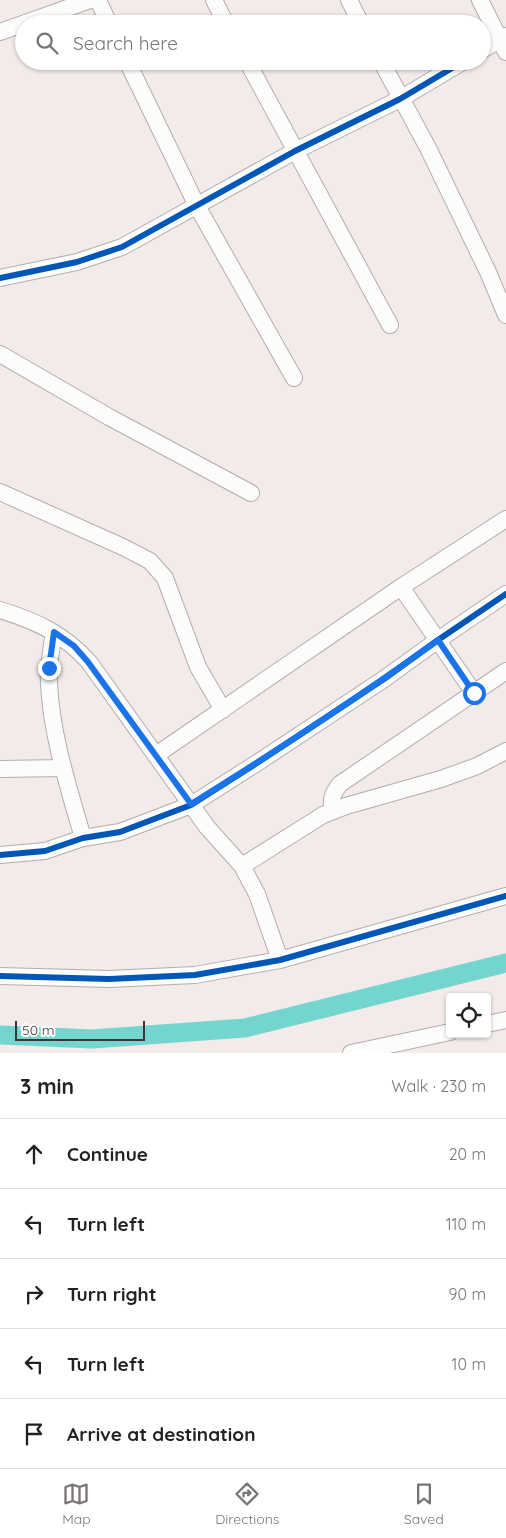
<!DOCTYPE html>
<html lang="en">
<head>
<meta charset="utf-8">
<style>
	body { margin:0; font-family:Quicksand,sans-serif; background:#f6f6f6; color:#222 }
	.controls { position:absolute; right:15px; bottom:15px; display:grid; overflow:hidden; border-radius:5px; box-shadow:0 1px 4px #0004 }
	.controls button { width:45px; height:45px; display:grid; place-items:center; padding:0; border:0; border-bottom:1px solid #e0e0e0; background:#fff; color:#222; font:25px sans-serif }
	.scale { position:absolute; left:15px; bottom:12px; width:130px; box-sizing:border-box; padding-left:5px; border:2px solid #3b3635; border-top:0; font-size:14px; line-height:18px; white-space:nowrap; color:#3b3635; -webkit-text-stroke:4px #fff; paint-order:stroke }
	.stop { position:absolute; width:15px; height:15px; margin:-11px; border:4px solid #1a73e8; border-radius:50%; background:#fff }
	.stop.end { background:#1a73e8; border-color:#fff; box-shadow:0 1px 5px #0008 }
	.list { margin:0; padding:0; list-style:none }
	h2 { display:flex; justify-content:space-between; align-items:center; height:65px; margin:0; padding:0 20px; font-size:21px }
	h2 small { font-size:16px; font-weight:400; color:#767676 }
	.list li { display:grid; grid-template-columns:32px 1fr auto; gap:15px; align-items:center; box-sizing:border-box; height:70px; padding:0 20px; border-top:1px solid #e0e0e0 }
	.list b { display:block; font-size:19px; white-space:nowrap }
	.list em { font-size:16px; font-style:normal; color:#767676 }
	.icon { flex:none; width:28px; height:28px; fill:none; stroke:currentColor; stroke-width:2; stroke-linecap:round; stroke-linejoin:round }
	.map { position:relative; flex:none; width:506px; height:1053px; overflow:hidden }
	.search { position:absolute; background:#fff; box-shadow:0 1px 4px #0004; left:15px; right:15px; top:15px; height:55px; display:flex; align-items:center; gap:12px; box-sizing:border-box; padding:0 18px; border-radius:28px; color:#767676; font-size:19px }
	.sheet { height:415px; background:#fff }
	nav { display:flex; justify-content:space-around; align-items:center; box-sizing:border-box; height:70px; border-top:1px solid #e0e0e0; background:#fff; font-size:14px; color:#767676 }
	nav a { display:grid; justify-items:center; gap:2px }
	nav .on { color:#7b7574 }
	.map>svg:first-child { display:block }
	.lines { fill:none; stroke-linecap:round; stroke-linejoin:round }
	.canal { stroke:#73d5ce; stroke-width:19 }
	.minor-casing { stroke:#b3adac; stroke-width:18 }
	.minor { stroke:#fdfcfc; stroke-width:16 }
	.cycleway-casing { stroke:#fff; stroke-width:9 }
	.cycleway { stroke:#0057b8; stroke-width:6 }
	.route { stroke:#1a73e8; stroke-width:6 }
</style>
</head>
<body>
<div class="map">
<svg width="506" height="1053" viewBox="0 0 506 1053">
	<rect width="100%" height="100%" fill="#f2ebea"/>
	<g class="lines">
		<!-- canal -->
		<path class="canal" d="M0 1035 92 1039 245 1028 506 963"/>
		<defs>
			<path id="minor" d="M98 0 109 24
				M214 0 226 24
				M349 0 361 24
				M480 0 506 52
				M0 32 90 0
				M482 50 506 36
				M127 61 197 206 294 378
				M247 61 390 325
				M381 61 428 148 488 272 506 315
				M0 278 77 262 122 247 295 151 400 99 464 61
				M0 354 109 417 251 493
				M0 492 123 547 150 561 165 578 198 667 223 710
				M401 587 474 693
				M0 610C36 621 64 634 89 662L207 827 242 866 257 894 280 960
				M54 633C51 649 48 666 49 683 51 734 69 789 83 838
				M156 755 401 587 506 519
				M0 769 63 768
				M333 810C330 799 333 793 340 784L506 671
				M0 855 45 851 83 838 120 832 191 805 257 763 384 679 438 640 506 594
				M242 866 323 815 346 806 441 779 477 766 506 751
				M0 976 109 979 195 975 280 960 506 896
				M487 1024 506 1020
				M351 1053 450 1032"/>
		</defs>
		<!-- minor casing -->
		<use href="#minor" class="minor-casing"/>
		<!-- minor -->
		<use href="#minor" class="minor"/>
		<defs>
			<path id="cycleway" d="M0 278 77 262 122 247 295 151 400 99 464 61
				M0 855 45 851 83 838 120 832 191 805 257 763 384 679 438 640 506 594
				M0 976 109 979 195 975 280 960 506 896"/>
		</defs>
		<!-- cycleway casing -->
		<use href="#cycleway" class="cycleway-casing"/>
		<!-- cycleway -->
		<use href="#cycleway" class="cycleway"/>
	</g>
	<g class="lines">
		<!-- route -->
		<path class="route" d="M49 668 54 632 74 646 88 662 191 804C275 752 358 698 438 640L474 693"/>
	</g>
</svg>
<div class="controls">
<button><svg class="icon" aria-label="locate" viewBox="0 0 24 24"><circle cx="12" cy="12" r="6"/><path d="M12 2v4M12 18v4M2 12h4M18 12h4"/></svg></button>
</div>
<div class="scale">50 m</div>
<div class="stop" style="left:474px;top:693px"></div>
<div class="stop end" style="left:49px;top:668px"></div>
<div class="search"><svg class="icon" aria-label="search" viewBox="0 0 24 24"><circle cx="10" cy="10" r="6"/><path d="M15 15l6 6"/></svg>Search here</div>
</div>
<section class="sheet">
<h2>3 min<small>Walk · 230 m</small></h2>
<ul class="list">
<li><svg class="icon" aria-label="ahead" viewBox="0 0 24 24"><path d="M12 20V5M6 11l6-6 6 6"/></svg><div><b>Continue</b></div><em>20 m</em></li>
<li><svg class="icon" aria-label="left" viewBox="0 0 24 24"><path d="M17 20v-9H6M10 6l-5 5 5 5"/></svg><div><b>Turn left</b></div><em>110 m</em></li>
<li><svg class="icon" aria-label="right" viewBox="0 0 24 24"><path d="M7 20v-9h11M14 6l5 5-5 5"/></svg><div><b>Turn right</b></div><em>90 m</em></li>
<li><svg class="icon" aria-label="left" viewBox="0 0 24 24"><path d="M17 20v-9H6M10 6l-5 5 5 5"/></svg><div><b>Turn left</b></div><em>10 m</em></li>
<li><svg class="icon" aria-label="arrive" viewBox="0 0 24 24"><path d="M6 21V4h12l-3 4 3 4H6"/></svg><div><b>Arrive at destination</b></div></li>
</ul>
</section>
<nav>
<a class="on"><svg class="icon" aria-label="map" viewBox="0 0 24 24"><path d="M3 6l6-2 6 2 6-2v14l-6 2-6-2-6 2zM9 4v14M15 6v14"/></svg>Map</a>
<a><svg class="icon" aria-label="directions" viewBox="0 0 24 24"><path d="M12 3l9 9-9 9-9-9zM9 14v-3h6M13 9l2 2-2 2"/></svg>Directions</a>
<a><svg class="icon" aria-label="saved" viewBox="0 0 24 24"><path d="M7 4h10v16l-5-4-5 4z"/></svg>Saved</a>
</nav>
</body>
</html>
